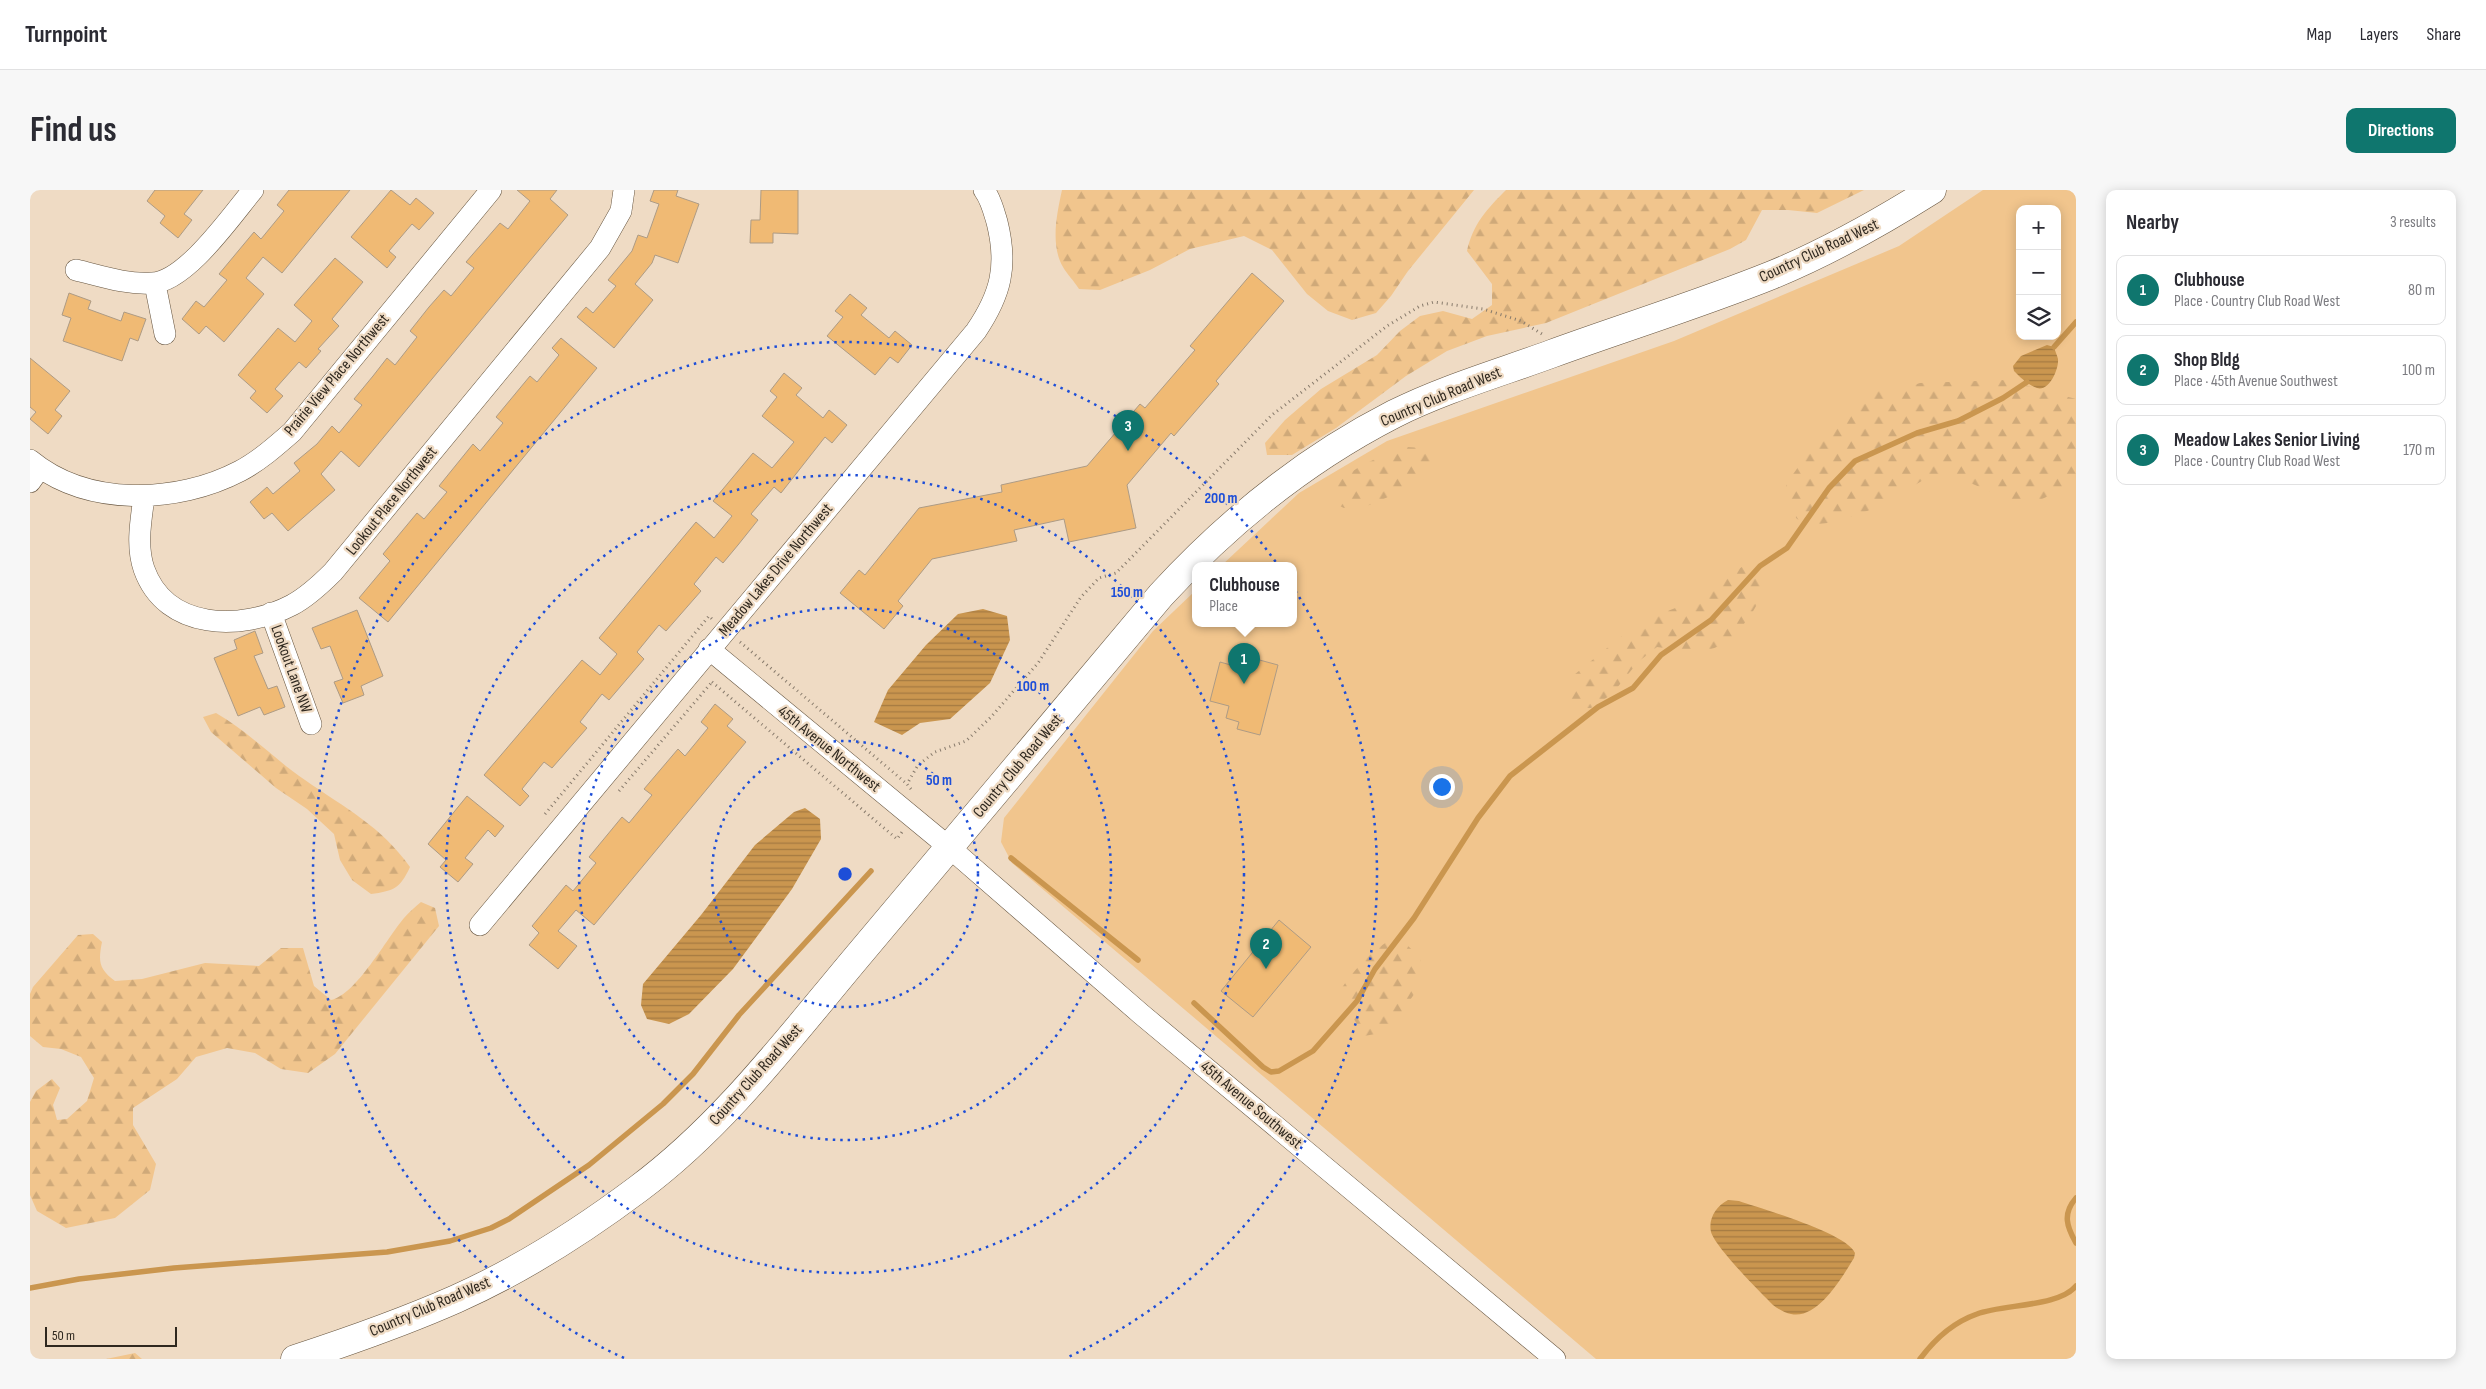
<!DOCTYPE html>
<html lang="en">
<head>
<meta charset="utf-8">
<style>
	body { margin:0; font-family:"Sofia Sans Condensed",sans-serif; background:#f7f7f7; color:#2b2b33 }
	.controls { position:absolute; right:15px; top:15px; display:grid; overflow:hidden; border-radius:10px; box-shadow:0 2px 12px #0003 }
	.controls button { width:45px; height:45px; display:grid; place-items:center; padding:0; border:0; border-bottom:1px solid #e1e1e2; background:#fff; color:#2b2b33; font:25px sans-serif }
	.scale { position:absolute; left:15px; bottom:12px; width:132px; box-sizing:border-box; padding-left:5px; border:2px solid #2f281f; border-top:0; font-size:14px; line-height:18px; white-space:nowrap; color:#2f281f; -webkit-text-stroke:4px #efdbc4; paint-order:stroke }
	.you { position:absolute; left:1411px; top:596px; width:18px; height:18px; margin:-12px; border:4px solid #fff; border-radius:50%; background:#1a73e8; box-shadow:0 0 0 8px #1a73e833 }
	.badge { display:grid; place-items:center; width:32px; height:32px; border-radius:50%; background:#0f766e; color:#fff; font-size:16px; font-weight:700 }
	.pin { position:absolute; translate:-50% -41px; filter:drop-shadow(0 1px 2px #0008) }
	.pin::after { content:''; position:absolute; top:26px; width:18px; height:15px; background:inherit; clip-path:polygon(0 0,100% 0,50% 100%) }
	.popup { position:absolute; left:1162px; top:372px; width:105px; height:65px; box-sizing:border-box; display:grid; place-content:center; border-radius:10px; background:#fff; filter:drop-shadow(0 1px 4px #0005); font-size:16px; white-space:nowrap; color:#7c7c81 }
	.popup b { font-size:19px; color:#2b2b33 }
	.popup::after { content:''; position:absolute; left:50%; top:100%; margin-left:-10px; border:10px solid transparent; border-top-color:#fff }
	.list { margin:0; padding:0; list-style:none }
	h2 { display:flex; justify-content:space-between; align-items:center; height:65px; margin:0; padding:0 20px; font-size:21px }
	h2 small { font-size:16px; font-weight:400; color:#7c7c81 }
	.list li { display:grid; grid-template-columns:32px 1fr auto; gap:15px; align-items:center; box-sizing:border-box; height:70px; margin:0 10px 10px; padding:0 10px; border:1px solid #e1e1e2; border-radius:10px }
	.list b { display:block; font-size:19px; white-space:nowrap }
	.list p { margin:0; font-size:16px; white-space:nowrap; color:#7c7c81 }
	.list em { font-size:16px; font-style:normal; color:#7c7c81 }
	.icon { flex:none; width:28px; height:28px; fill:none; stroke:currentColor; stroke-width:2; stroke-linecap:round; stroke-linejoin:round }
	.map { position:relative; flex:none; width:2046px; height:1169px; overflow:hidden; border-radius:10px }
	header { display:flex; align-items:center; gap:30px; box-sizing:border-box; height:70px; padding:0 25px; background:#fff; border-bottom:1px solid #e1e1e2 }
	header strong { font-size:24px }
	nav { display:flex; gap:28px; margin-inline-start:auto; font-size:18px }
	.intro { display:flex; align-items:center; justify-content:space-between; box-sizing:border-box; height:120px; padding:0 30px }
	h1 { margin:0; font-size:35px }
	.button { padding:12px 22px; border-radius:10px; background:#0f766e; color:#fff; font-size:18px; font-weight:700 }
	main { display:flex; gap:30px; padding:0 30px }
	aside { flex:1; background:#fff; border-radius:10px; box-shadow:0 2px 12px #0003 }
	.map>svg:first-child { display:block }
	.green { fill:#f1c58d; fill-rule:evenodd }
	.forest { fill:url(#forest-firs) }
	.water { fill:url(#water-rules) }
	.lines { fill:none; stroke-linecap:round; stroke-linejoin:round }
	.stream { stroke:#ca964f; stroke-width:5.5 }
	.building { fill:#f0ba74; stroke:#ad9b85 }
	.street-casing { stroke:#675641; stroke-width:22 }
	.secondary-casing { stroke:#675641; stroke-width:29 }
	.path { stroke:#887b6c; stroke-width:3; stroke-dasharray:1 4; stroke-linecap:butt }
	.street { stroke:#fff; stroke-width:21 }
	.secondary { stroke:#fff; stroke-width:28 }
	.ring { fill:none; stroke:#1d4ed8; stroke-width:2.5; stroke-dasharray:2.5 5 }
	.labels { text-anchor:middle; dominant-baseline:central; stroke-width:4.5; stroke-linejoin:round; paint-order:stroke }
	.street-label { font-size:16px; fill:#2f281f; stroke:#efdbc4 }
	.centre { fill:#1d4ed8; stroke:#efdbc4; stroke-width:2.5 }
	.ring-label { font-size:15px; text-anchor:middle; font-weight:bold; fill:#1d4ed8; stroke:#efdbc4; stroke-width:4.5; stroke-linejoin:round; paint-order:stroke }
</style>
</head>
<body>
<header>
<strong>Turnpoint</strong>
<nav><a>Map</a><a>Layers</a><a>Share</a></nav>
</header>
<div class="intro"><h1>Find us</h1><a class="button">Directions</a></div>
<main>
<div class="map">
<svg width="2046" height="1169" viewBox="0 0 2046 1169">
	<defs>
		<pattern id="forest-firs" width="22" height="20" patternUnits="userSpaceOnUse" patternTransform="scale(1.25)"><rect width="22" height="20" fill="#f1c58d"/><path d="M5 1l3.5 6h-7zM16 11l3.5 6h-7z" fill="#cfa979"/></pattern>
		<pattern id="water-rules" width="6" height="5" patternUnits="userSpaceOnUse" patternTransform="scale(1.25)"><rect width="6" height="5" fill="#ca964f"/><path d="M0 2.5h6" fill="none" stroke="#a47a41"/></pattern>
	</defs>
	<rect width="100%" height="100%" fill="#efdbc4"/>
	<!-- green -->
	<path class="green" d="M1953 0H2046V1169H1566L982 673 971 652 974 628 1123 441 1165 401V433H1263V375H1192L1269 303 1357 251 1644 151 1869 56ZM1990 19H2027V146H1990Z"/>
	<!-- forest -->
	<path class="forest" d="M1032 0H1444L1378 81 1361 106 1346 123 1322 130 1298 121 1277 104 1242 60 1214 46 1160 59 1120 80 1070 100 1049 99C1044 91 1037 84 1033 77 1020 55 1027 23 1032 0Z
		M1476 0H1834L1787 23 1758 20H1732L1716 50 1700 59 1516 133 1457 146 1417 161 1376 186 1306 238 1262 265H1237L1235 253 1255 230 1291 199 1347 165 1370 141 1390 126 1413 121 1442 129 1462 115V94L1437 61C1443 34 1457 19 1476 0Z
		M1976 190 2046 209V293L2012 309 1982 311 1922 285 1898 287 1874 302 1840 320 1805 332 1782 335 1767 329 1758 317 1756 294 1779 262 1818 221 1845 201H1865L1890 193Z
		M1377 257 1392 258 1403 273 1398 286 1386 295 1337 316 1314 318 1305 314 1302 299C1320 278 1350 266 1377 257Z
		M1718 373 1730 383C1730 392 1732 405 1727 414 1720 429 1699 455 1681 459 1663 464 1645 459 1627 457L1608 472 1582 504 1561 518H1546L1537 508 1539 489 1609 432 1661 412 1683 395Z
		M186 523C219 542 244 569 275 590 315 618 351 636 380 677 370 699 363 701 341 704L322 690 310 670 304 644 277 619 246 598 181 542 173 527Z
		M391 712 405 718 409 736 305 864 278 883 251 879 225 863 197 858 166 867 147 889 103 918V935L126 974 120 1000 85 1028 36 1038 7 1021 0 1005V912L6 901 22 889 30 898 23 915 27 930 37 929 57 911 64 888 51 867 31 859 13 857 0 846V804L3 797 48 745 63 744 72 752C68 772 69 779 85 791L112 789 175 773 229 776 251 758H273L284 796 301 810C326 805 357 748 374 728 379 722 385 717 391 712Z
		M1361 749 1378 756 1391 768 1387 800 1369 826 1351 843 1334 846C1326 830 1315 819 1309 802 1324 780 1338 764 1361 749Z
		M105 1163 112 1169H76Z"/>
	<!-- water -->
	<path class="water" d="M2017 155 2024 157C2025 161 2027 165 2028 169 2029 179 2019 202 2007 198 1998 195 1990 187 1984 181L1983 176 1991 166Z
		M953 419 977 426 980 450 960 493 920 529 890 533 872 545 844 532 858 500 896 455 928 424Z
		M775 618 790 629 791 649 762 699 703 779 659 824 639 834 617 829 611 815 613 794 671 725 725 655 764 622Z
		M1698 1010 1709 1011C1732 1019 1817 1043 1825 1063L1824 1068C1812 1087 1788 1130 1761 1124 1755 1123 1748 1119 1743 1115 1730 1102 1686 1058 1681 1042 1678 1029 1686 1016 1698 1010Z"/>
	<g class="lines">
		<!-- stream -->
		<path class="stream" d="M2024 157 2046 132
			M981 668 1108 770
			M1164 813 1233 877 1241 882 1249 881 1283 861 1327 811 1345 779 1384 728 1448 628 1480 586 1568 517 1603 498 1631 465 1681 430 1730 376 1757 358 1799 298 1825 271 1887 243 1928 231 1973 208 1997 192
			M2046 1008C2032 1024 2037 1037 2046 1053
			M0 1098 49 1089 144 1078 357 1062 420 1051 461 1038 479 1029 559 975 633 914 663 884 709 825 841 681
			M1890 1169C1904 1150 1924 1132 1947 1124 1973 1114 2029 1117 2046 1096"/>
	</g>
	<!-- building -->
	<path class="building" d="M125 0H173L154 24 162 30 148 48 130 33 135 26 117 11Z
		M259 0H320L252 83 233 67 216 88 234 104 194 152 176 136 169 144 152 129 166 111 174 117 197 90 189 84 224 42 231 49 254 21 247 15Z
		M361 0 380 15 386 8 404 23 389 40 382 34 359 61 366 67 357 78 321 47Z
		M487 0H527L520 9 538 25 329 277 311 261 291 284 305 300 258 341 242 323 234 329 220 312 237 297 243 304 270 281 264 273 287 254 302 236 309 243 332 215 324 209 343 186 357 168 365 175 387 147 380 141 399 117 414 100 421 106 444 78 436 72 470 33 478 39 500 11Z
		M624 0H648L646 6 669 14 648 73 625 65 622 73 605 94 623 110 584 158 547 127 556 117 563 123 586 96 578 90 602 61 608 45 617 48 629 14 620 11Z
		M731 0H768V44L743 43V53H720L721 30H730Z
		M305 68 333 92 302 129 309 136 288 159 291 161 276 178 269 172 245 199 253 206 237 223 220 208 226 201 208 185 248 138 265 152 282 131 264 115Z
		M1222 83 1254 111 1186 191 1189 194 1144 246 1141 243 1097 295 1106 338 1039 352 1034 329 984 340 987 351 902 369 868 411 873 416 854 439 810 403 829 380 835 385 889 318 972 302 971 295 1057 276 1110 214 1115 218 1165 160 1160 156Z
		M39 103 61 111 58 119 91 131 94 122 116 129 108 151 100 148 92 171 33 151 41 128 32 125Z
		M820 104 837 118 831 125 859 148 865 141 882 155 868 173 860 167 845 185 797 146 813 127 805 121Z
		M531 148 567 178 358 432 329 408 360 371 353 364 387 323 394 329 417 302 409 296 443 254 450 261 473 233 466 227 500 186 507 192 529 165 522 158Z
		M0 168 40 201 25 220 32 226 18 244 0 229 6 222 0 217Z
		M754 183 772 198 766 205 793 228 799 220 817 235 802 253 795 247 751 303 744 297 721 324 728 330 708 355 693 373 686 367 664 394 671 401 636 441 629 435 607 462 614 469 579 510 572 504 550 532 557 538 522 578 514 572 492 599 499 606 490 616 454 585 552 470 570 485 587 464 569 448 666 332 684 348 702 326 683 311 723 263 742 278 764 252 732 226 747 207 740 201Z
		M327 420 353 486 331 496 334 505 313 513 304 492 313 489 300 456 291 459 282 438Z
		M225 441 233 463 224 466 238 499 247 496 255 517 234 525 230 517 208 526 184 468 207 459 204 450Z
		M1211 465 1248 475 1230 545 1207 539 1209 532 1196 528 1199 516 1180 511 1190 472 1208 477Z
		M685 514 703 529 697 536 716 552 564 735 546 720 528 741 547 756 528 779 499 755 509 743 502 736 536 695 543 701 566 673 559 667 592 627 599 633 622 605 614 599 648 559 655 566 678 538 671 532Z
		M437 606 474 636 465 647 458 640 435 668 443 674 428 692 410 677 416 670 398 654Z
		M1249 730 1281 757 1223 827 1191 801Z"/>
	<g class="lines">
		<defs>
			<path id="street" d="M46 80C71 86 97 95 122 93 156 92 202 25 223 0
				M125 94 135 144
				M0 270C57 317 147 314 210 281 229 271 246 256 262 242L461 0
				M0 292 10 278
				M114 307C111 330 106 356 114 379 136 441 212 441 262 415 277 407 291 394 303 382L570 58 591 21 594 0
				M241 423 281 534
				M679 459 920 658 1111 824 1525 1169
				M450 735 946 141C971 104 978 76 967 32 964 22 961 9 954 0"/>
			<path id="secondary" d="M265 1169C320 1151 374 1132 426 1109 491 1080 552 1041 608 999 693 936 759 848 827 767 929 647 1029 525 1131 405 1198 332 1276 269 1364 224 1414 199 1469 183 1521 164 1595 137 1670 114 1742 85 1798 62 1851 32 1902 0"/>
		</defs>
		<!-- street casing -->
		<use href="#street" class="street-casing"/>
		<!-- secondary casing -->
		<use href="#secondary" class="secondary-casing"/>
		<!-- path -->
		<path class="path" d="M710 452 877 594
			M682 492 867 649 872 642
			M881 599 877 594 888 575 905 562 936 551 961 527 1008 473 1051 407 1069 388 1086 383 1242 225 1357 136 1390 116 1404 112 1453 119 1491 131 1512 144
			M589 601 682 492
			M515 624 679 426 682 429"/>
		<!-- street -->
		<use href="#street" class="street"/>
		<!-- secondary -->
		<use href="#secondary" class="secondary"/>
	</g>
	<!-- distance rings -->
	<g class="ring">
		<circle cx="815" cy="684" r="133"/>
		<circle cx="815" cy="684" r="266"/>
		<circle cx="815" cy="684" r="399"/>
		<path d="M594 1168A532 532 0 1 1 1036 1168"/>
	</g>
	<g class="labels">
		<!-- street labels -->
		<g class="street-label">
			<text transform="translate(1789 61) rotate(-25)">Country Club Road West</text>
			<text transform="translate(307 185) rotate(-50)">Prairie View Place Northwest</text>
			<text transform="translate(1411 207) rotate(-23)">Country Club Road West</text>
			<text transform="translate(362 311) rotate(-51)">Lookout Place Northwest</text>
			<text transform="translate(746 380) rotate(-50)">Meadow Lakes Drive Northwest</text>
			<text transform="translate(261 479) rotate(70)">Lookout Lane NW</text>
			<text transform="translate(799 559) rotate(39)">45th Avenue Northwest</text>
			<text transform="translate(988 576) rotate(-50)">Country Club Road West</text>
			<text transform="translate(726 885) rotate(-48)">Country Club Road West</text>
			<text transform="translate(1221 915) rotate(40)">45th Avenue Southwest</text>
			<text transform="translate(400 1117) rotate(-23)">Country Club Road West</text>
		</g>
	</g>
	<circle cx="815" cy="684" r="8" class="centre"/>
	<g class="ring-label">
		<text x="1191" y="313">200 m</text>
		<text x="1097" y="407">150 m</text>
		<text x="1003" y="501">100 m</text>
		<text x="909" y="595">50 m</text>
	</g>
</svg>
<div class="controls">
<button>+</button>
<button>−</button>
<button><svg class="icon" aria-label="layers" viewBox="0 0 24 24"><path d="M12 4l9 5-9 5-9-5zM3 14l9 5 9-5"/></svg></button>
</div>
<div class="scale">50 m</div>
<div class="you"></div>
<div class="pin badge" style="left:1214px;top:494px">1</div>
<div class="popup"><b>Clubhouse</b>Place</div>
<div class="pin badge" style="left:1236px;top:779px">2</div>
<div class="pin badge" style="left:1098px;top:261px">3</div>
</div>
<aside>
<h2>Nearby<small>3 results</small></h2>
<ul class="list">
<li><span class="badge">1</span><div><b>Clubhouse</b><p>Place · Country Club Road West</p></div><em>80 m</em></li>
<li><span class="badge">2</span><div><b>Shop Bldg</b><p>Place · 45th Avenue Southwest</p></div><em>100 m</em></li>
<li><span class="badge">3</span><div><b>Meadow Lakes Senior Living</b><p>Place · Country Club Road West</p></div><em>170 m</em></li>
</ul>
</aside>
</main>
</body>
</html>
